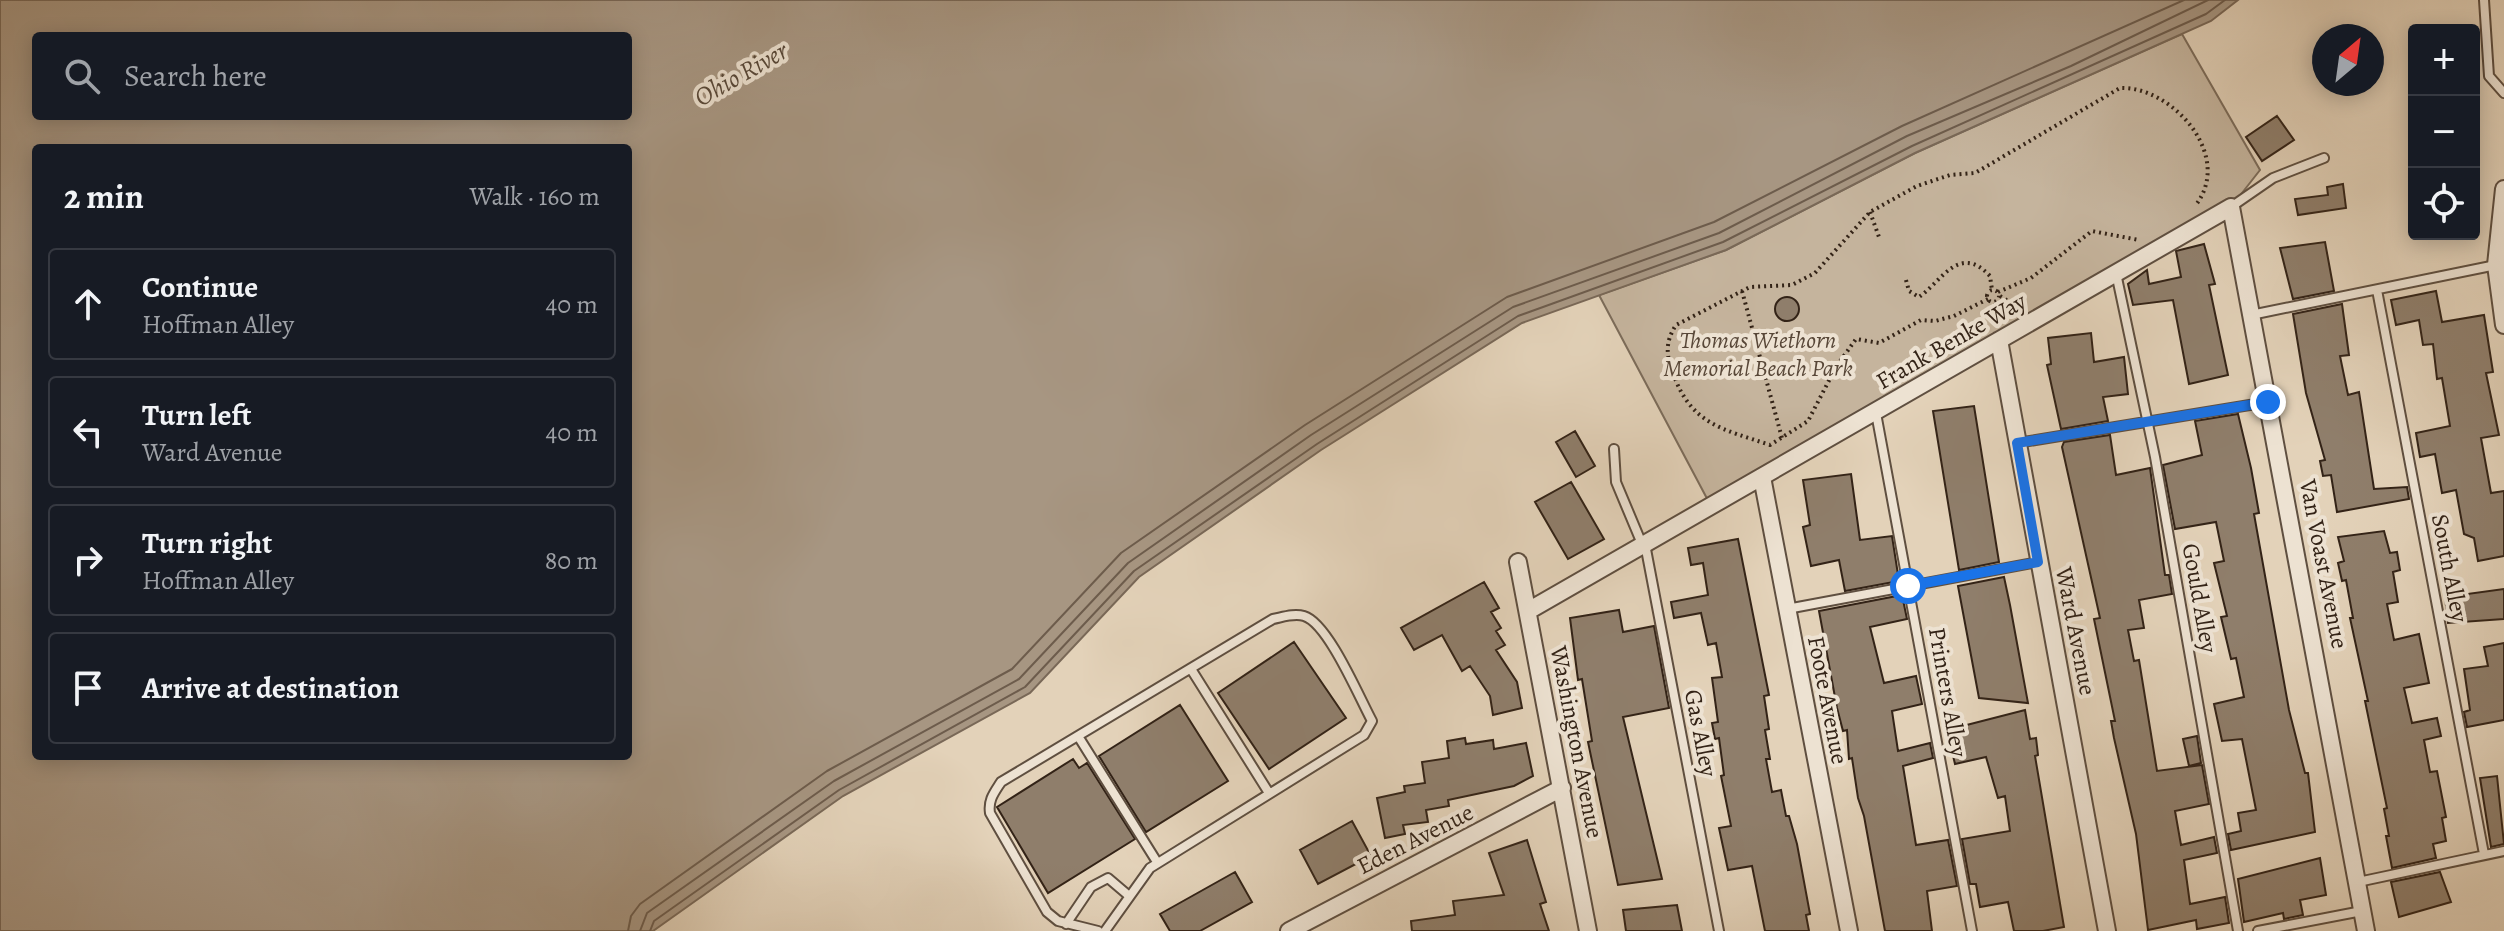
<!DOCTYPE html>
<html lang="en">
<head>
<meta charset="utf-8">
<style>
	body { margin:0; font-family:Alegreya,serif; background:#242831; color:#f1f3f6 }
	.controls { position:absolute; right:24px; top:24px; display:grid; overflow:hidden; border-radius:8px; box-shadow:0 4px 20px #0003 }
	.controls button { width:72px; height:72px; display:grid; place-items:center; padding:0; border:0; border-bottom:2px solid #363941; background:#171b24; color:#f1f3f6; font:40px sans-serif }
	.compass { position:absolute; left:2312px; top:24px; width:72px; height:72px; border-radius:50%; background:#171b24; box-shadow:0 4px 20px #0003; rotate:29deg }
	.stop { position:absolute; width:24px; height:24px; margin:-18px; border:6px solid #1a73e8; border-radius:50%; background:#fff }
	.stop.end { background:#1a73e8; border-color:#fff; box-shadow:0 2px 8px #0008 }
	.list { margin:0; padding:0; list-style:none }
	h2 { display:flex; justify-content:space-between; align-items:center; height:104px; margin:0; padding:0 32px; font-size:34px }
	h2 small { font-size:26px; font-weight:400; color:#9ea1a6 }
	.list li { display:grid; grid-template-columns:52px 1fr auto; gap:24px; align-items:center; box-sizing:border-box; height:112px; margin:0 16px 16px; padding:0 16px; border:2px solid #363941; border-radius:8px }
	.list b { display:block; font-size:30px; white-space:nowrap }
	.list p { margin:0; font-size:26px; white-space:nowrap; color:#9ea1a6 }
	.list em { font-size:26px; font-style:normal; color:#9ea1a6 }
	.icon { flex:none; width:44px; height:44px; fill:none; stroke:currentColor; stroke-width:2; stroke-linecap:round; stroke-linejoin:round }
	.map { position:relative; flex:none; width:2504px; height:931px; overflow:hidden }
	.search { position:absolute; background:#171b24; box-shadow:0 4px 20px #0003; left:32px; top:32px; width:600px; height:88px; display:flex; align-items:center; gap:20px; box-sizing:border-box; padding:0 28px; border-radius:8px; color:#9ea1a6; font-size:30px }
	.panel { position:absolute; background:#171b24; box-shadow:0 4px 20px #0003; left:32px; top:144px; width:600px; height:616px; border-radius:8px }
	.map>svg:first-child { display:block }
	.green { fill:#c5b49d; stroke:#7c6c5a; stroke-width:2 }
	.water { fill:#a79682; stroke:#796857; stroke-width:2; fill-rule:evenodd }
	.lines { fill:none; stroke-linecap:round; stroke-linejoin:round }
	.shore { stroke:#6d5c4c; stroke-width:2 }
	.building { fill:#8f7e6b; stroke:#332317; stroke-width:2 }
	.service-casing { stroke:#5f4f40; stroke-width:12 }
	.minor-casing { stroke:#5f4f40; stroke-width:20 }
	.path { stroke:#332317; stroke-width:4; stroke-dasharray:2 4; stroke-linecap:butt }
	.service { stroke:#ede2d2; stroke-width:8 }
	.minor { stroke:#ede2d2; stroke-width:16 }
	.route { stroke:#1a73e8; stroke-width:10 }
	.labels { text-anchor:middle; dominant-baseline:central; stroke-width:8; stroke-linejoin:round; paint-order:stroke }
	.park-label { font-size:24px; font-style:italic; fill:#584738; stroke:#ede2d2 }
	.street-label { font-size:24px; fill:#332317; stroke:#ede2d2 }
	.water-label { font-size:26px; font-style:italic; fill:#564637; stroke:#ede2d2 }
</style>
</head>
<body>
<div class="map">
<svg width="2504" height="931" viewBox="0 0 2504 931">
	<rect width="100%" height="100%" fill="#e3d2b9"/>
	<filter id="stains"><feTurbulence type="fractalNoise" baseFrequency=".0025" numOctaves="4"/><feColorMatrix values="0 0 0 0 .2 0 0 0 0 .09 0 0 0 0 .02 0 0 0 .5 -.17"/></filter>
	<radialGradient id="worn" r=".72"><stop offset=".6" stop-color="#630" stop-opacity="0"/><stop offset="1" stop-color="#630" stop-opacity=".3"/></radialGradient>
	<!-- green -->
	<path class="green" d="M2182 34 2260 170 2231 207 1711 506 1599 295 1726 250 1915 153Z"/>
	<!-- water -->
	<path class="water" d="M0 0H2238L2211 21 1915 153 1726 250 1522 323 1321 450 1139 577 1030 693 843 796 653 931H0ZM36 36H628V116H36ZM36 148H628V756H36Z"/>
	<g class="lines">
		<!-- shore -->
		<path class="shore" d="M628 931 631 916 640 904 827 771 1012 669 1121 553 1305 425 1507 297 1714 222 1902 126 2184 0
			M640 931 647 913 834 781 1019 679 1128 563 1311 435 1513 307 1719 233 1907 136 2071 66 2208 0
			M650 931 654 921 839 790 1025 687 1134 571 1317 444 1518 316 1723 242 1912 146 2206 14 2225 0"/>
	</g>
	<!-- building -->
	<path class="building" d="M2277 116 2294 140 2262 161 2246 137Z
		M2343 184 2346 208 2298 215 2295 199 2328 195 2327 187Z
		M2325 242 2334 291 2293 299 2280 248Z
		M2204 244 2215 284 2209 285 2228 375 2189 384 2173 300 2133 305 2128 284 2147 270 2149 284 2181 277 2176 251Z
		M2436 291 2442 322 2484 315 2493 372 2486 373 2499 435 2481 438 2491 493 2504 491V556L2478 561 2474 538 2464 534 2456 490 2442 493 2435 454 2420 457 2416 433 2450 426 2442 378 2437 379 2433 344 2423 345 2419 320 2396 325 2391 300Z
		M1775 309a12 12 0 1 1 24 0a12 12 0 1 1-24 0Z
		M2342 304 2349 355 2340 356 2348 395 2359 392 2374 489 2407 487 2409 499 2337 512 2331 475 2323 476 2320 461 2325 460 2306 393 2293 314Z
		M2091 333 2094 362 2124 357 2128 394 2103 397 2108 421 2061 429 2047 365 2051 364 2048 338Z
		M1974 406 1999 562 1959 570 1933 411Z
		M2238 414 2251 468 2259 513 2254 514 2289 710 2305 773H2308L2315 832 2231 850 2228 834 2241 831 2238 813 2256 810 2242 739 2222 741 2214 704 2244 697 2236 658 2231 659 2221 617 2227 616 2214 563 2224 561 2216 522 2175 529 2163 465 2202 455 2195 421Z
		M1575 431 1595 466 1576 477 1556 442Z
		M2110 435 2116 475 2150 468 2165 575H2169L2172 594 2139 600 2144 628 2128 630 2134 661 2139 660 2157 771 2202 765 2209 804 2175 811 2181 845 2214 837 2217 853 2184 860 2190 904 2225 897 2229 923 2197 929 2196 920 2148 930 2136 834 2114 738 2111 721H2115L2094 619 2100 618 2062 447 2064 442Z
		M1851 474 1860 540 1892 536 1899 581 1845 591 1839 560 1811 566 1803 527 1810 525 1803 480Z
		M1571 482 1604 539 1568 559 1535 502Z
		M2384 531 2390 553 2397 552 2400 570 2393 572 2398 602 2387 604 2394 640 2419 634 2429 683 2404 688 2412 723 2437 718 2441 736 2424 740 2430 772 2437 771 2446 817 2442 818 2446 841 2433 844 2436 858 2392 868 2386 836H2389L2384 809 2387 808 2365 701H2368L2350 618H2353L2346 580 2342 581 2338 563 2344 561 2338 537Z
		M1738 539 1769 695 1764 696 1769 729 1765 730 1770 759H1766L1772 792 1781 790 1786 816H1789L1797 844 1810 914 1806 915 1809 931H1765L1752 866 1728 870 1719 828 1731 826 1721 776 1724 775 1719 738 1715 739 1712 723 1718 722 1712 678 1722 677 1716 643 1708 645 1701 613 1674 618 1671 602 1708 595 1703 563 1691 565 1688 548Z
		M2004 577 2010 605 2028 703 1979 698 1958 586Z
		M1484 582 1499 608 1491 612 1501 628 1496 631 1505 645 1496 650 1517 682 1522 708 1493 715 1490 696 1470 666 1462 671 1442 635 1414 650 1401 628Z
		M2504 589V619L2448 623 2445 597Z
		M1902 595 1907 619 1870 627 1884 683 1916 676 1922 704 1892 711 1898 751 1930 743 1933 758 1903 766 1916 845 1948 840 1957 886 1927 891 1932 931H1885L1864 816 1858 798 1852 758 1849 759 1847 730 1843 731 1837 708 1819 611Z
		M1619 610 1623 632 1654 626 1669 708 1623 717 1662 879 1618 885 1588 742 1592 741 1582 679 1578 680 1570 618Z
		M1294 642 1346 718 1269 769 1218 693Z
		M2504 643V720L2467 727 2464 712 2470 710 2464 669 2488 666 2484 647Z
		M1180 705 1228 781 1146 832 1099 756Z
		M2025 710 2030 739 2036 738 2038 755 2035 756 2064 927 2043 931H2014L2008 902 1980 907 1976 884H1970L1962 839 2010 831 2005 796 1998 798 1986 757 1955 764 1949 739 1953 738 1951 729Z
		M2197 736 2201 763 2189 766 2183 739Z
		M1465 738 1466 744 1493 740 1494 749 1526 743 1533 776 1514 786 1448 800 1449 806 1426 810 1428 822 1403 825 1405 834 1385 838 1377 798 1405 792 1404 786 1425 783 1422 762 1449 758 1447 741Z
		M1073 759 1079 768 1087 763 1135 839 1048 893 997 807Z
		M2497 776 2504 844 2491 847 2480 778Z
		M1352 821 1371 856 1318 884 1300 850Z
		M1527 840 1546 902 1540 904 1549 931H1412L1411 921 1455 915 1453 901 1504 895 1489 853Z
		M2320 858 2326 895 2300 900 2303 915 2284 919 2283 913 2244 922 2238 879Z
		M1235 872 1252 902 1200 931H1170L1160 914Z
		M2440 872 2451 902 2399 917 2391 882Z
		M1677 905 1682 931H1626L1623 910Z"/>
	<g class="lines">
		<defs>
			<path id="service" d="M2484 0 2489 76 2504 93
				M2231 207 2273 178 2324 158
				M2116 273 2155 457 2238 931
				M2377 290 2484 854
				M2251 315 2496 265
				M1876 413 1972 931
				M2017 443 2268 402
				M1614 449 1616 482 1642 544
				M1645 544 1719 931
				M1787 609 2038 562
				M1191 669 1269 793
				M1078 736 1157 862
				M2358 882 2504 851
				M1066 924 1091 887 1108 878 1128 895
				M1098 931 1058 921 1047 912 990 813C988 800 994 793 1001 782L1273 619C1283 617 1294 613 1304 616 1328 623 1359 697 1372 721L1364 735 1150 868 1105 931
				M2258 931 2362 911"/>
			<path id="minor" d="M2504 189 2496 265 2504 325
				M1999 340 2107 931
				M1762 477 1849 931
				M1518 562 1588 931
				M1528 611 2231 207 2366 931
				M1289 931 1562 788"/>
		</defs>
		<!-- service casing -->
		<use href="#service" class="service-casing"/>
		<!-- minor casing -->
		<use href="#minor" class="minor-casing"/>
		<!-- path -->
		<path class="path" d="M1870 212 1879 237
			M1906 280 1909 291 1919 297C1942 281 1959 243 1990 276L1992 290
			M1987 296a6 6 0 1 1 12 0a6 6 0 1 1-12 0Z
			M1742 291 1782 438
			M1998 292 2031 278 2092 231 2139 240
			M2000 296 2019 308
			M1988 299 1954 316 1935 321 1921 320 1879 343 1856 339 1836 367 1808 421 1770 445C1723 429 1691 425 1673 373 1666 355 1665 342 1676 325L1750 287 1792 285 1815 273 1870 212 1917 186 1950 175 1975 173 2120 88C2172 86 2235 156 2195 206
			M1995 303 1997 322"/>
		<!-- service -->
		<use href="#service" class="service"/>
		<!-- minor -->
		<use href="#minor" class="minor"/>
	</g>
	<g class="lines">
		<!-- route -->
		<path class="route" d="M1908 586 2038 562 2017 443 2268 402"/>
	</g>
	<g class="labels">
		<!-- park labels -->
		<g class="park-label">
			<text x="1758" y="340">Thomas Wiethorn<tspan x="1758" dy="28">Memorial Beach Park</tspan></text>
		</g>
		<!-- street labels -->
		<g class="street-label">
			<text transform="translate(1951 341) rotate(-30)">Frank Benke Way</text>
			<text transform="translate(2324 564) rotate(79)">Van Voast Avenue</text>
			<text transform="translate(2450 568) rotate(79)">South Alley</text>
			<text transform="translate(2200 598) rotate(80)">Gould Alley</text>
			<text transform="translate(2076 631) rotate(79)">Ward Avenue</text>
			<text transform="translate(1948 692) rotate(80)">Printers Alley</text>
			<text transform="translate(1828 700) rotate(79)">Foote Avenue</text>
			<text transform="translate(1701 733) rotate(79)">Gas Alley</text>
			<text transform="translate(1577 742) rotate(79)">Washington Avenue</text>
			<text transform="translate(1415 839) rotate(-27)">Eden Avenue</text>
		</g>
		<!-- water labels -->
		<g class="water-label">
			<text transform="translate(741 74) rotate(-30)">Ohio River</text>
		</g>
	</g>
	<rect width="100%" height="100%" filter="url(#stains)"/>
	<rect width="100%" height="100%" fill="url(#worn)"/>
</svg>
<div class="controls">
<button>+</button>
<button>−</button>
<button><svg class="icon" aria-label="locate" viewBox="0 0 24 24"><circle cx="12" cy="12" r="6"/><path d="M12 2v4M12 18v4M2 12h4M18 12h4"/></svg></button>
</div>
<svg class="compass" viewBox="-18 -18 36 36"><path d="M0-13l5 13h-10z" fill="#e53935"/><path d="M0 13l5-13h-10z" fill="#9ea1a6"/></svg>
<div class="stop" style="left:1908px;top:586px"></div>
<div class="stop end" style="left:2268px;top:402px"></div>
<div class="search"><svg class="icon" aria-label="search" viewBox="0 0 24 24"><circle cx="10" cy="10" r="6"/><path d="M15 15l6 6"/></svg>Search here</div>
<section class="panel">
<h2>2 min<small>Walk · 160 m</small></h2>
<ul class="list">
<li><svg class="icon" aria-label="ahead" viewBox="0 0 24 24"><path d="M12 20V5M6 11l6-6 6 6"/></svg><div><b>Continue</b><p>Hoffman Alley</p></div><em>40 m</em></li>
<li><svg class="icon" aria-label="left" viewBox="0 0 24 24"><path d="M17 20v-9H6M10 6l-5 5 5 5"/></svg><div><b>Turn left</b><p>Ward Avenue</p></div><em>40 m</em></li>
<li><svg class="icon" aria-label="right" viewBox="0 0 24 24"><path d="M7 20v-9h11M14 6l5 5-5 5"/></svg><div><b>Turn right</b><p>Hoffman Alley</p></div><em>80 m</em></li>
<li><svg class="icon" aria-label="arrive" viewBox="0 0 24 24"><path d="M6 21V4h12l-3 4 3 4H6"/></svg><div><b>Arrive at destination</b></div></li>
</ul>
</section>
</div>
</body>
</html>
